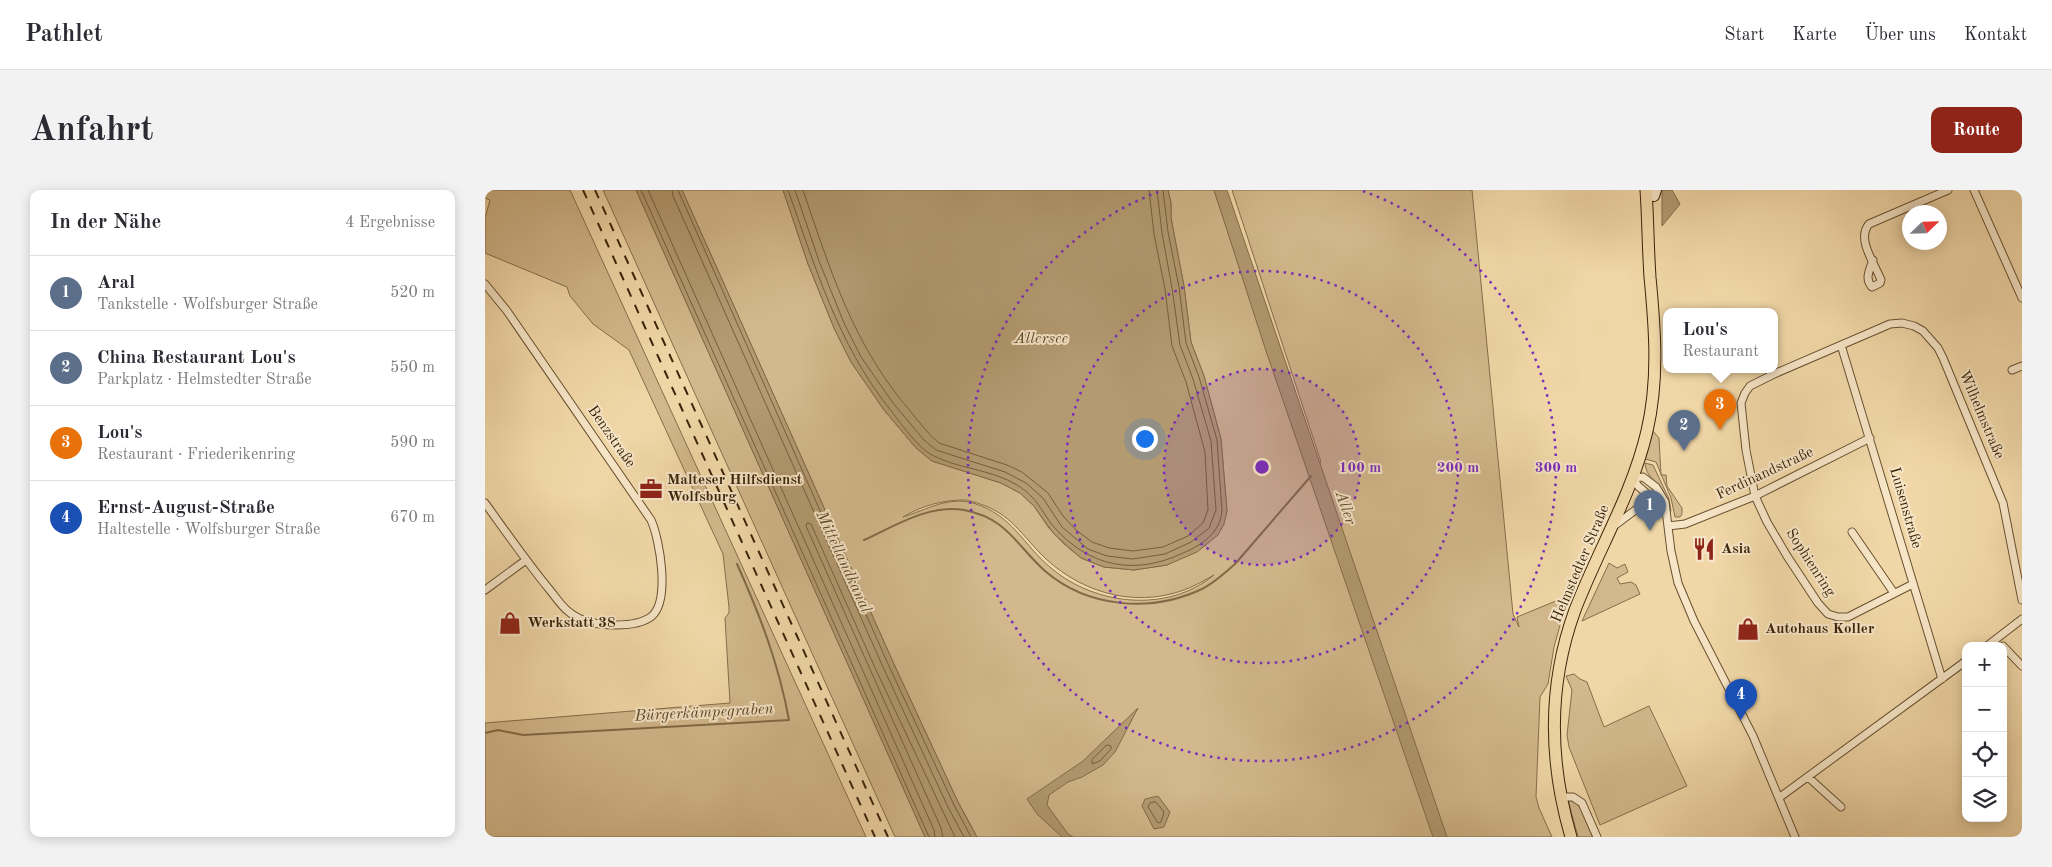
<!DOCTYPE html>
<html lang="de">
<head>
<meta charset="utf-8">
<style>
	body { margin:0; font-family:"Old Standard TT",serif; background:#f2f2f3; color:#2b2b33 }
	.controls { position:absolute; right:15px; bottom:15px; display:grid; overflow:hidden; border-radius:10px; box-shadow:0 2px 12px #0003 }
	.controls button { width:45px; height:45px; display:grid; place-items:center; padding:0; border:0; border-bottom:1px solid #e1e1e2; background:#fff; color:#2b2b33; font:25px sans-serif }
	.compass { position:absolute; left:1417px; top:15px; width:45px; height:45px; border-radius:50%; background:#fff; box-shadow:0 2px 12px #0003; rotate:67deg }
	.you { position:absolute; left:659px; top:248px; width:18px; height:18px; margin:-12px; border:4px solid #fff; border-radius:50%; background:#1a73e8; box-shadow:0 0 0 8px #1a73e833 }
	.badge { display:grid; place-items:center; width:32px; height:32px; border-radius:50%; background:#8f2418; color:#fff; font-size:16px; font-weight:700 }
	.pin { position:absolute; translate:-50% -41px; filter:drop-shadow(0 1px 2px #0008) }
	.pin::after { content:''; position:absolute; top:26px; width:18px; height:15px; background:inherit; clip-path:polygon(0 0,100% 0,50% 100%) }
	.popup { position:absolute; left:1178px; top:118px; width:115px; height:65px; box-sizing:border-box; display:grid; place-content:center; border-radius:10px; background:#fff; filter:drop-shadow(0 1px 4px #0005); font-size:16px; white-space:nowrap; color:#7c7c81 }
	.popup b { font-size:19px; color:#2b2b33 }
	.popup::after { content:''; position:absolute; left:50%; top:100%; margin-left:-10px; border:10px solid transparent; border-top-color:#fff }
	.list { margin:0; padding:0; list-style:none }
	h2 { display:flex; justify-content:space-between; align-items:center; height:65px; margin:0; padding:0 20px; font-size:21px }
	h2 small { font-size:16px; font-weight:400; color:#7c7c81 }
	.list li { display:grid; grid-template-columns:32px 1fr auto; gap:15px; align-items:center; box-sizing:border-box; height:75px; padding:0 20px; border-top:1px solid #e1e1e2 }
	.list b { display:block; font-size:19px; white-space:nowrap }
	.list p { margin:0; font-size:16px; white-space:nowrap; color:#7c7c81 }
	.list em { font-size:16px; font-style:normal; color:#7c7c81 }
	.icon { flex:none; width:28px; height:28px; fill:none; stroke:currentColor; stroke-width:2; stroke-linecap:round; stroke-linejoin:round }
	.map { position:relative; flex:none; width:1537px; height:647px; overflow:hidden; border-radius:10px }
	header { display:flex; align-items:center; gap:30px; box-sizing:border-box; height:70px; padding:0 25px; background:#fff; border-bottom:1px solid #e1e1e2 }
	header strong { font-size:24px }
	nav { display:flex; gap:28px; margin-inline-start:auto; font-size:18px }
	.intro { display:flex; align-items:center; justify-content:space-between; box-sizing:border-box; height:120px; padding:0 30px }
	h1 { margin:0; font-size:35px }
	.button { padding:12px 22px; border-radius:10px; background:#8f2418; color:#fff; font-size:18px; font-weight:700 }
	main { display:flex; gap:30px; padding:0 30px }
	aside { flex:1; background:#fff; border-radius:10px; box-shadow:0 2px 12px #0003 }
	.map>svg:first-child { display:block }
	.green { fill:#d2b88c; stroke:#866e4a; fill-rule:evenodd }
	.water { fill:#b39a71; stroke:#836a47 }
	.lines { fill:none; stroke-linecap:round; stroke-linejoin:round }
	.shore { stroke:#765e3d; stroke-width:1 }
	.stream { stroke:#836a47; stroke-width:2 }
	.street-casing { stroke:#685030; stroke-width:9 }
	.secondary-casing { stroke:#3a2309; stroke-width:12 }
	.primary-casing { stroke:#3a2309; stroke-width:13 }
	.street { stroke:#f6e5c6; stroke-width:7 }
	.secondary { stroke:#f6e5c6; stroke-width:10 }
	.primary { stroke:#f1d7a7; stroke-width:11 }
	.rail { stroke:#3a2309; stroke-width:2; stroke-dasharray:9 9; stroke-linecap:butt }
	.ring { fill:none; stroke:#7b2cbf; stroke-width:2.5; stroke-dasharray:2.5 5 }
	.labels { text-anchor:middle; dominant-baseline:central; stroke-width:4; stroke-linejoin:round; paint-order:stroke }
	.street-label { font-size:15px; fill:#3a2309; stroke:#f6e5c6 }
	.poi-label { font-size:15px; font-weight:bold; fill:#3a2309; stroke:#f6e5c6; text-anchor:start }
	.water-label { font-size:16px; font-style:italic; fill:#5e4728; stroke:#f6e5c6 }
	.centre { fill:#7b2cbf; stroke:#f6e5c6; stroke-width:2.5 }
	.ring-label { font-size:15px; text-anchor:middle; font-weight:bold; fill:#7b2cbf; stroke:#f6e5c6; stroke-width:4; stroke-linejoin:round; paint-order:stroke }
</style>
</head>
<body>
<header>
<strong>Pathlet</strong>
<nav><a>Start</a><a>Karte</a><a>Über uns</a><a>Kontakt</a></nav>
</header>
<div class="intro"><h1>Anfahrt</h1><a class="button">Route</a></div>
<main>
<aside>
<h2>In der Nähe<small>4 Ergebnisse</small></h2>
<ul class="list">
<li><span class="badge" style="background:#5c6f8a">1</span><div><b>Aral</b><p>Tankstelle · Wolfsburger Straße</p></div><em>520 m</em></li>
<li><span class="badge" style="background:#5c6f8a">2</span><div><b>China Restaurant Lou's</b><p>Parkplatz · Helmstedter Straße</p></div><em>550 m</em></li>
<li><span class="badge" style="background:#e8710a">3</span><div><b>Lou's</b><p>Restaurant · Friederikenring</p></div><em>590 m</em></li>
<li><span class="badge" style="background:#1a4fb4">4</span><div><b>Ernst-August-Straße</b><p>Haltestelle · Wolfsburger Straße</p></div><em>670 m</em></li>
</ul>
</aside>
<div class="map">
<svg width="1537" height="647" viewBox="0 0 1537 647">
	<rect width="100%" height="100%" fill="#f1d7a7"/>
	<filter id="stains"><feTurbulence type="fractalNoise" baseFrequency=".004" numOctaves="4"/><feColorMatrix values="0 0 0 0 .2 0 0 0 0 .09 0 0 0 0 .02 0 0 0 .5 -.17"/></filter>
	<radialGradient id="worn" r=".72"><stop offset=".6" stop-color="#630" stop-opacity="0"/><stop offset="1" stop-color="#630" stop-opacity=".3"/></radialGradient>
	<!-- green -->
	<path class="green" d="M0 0H85L381 647H0V533L245 513 240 428 244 423V417L238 364 144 160 108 134 85 106 82 97 0 63V28L5 10 0 8Z
		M118 0H151L440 647H410Z
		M197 0H298L323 74 349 138 366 172 399 220 431 258 447 271 516 293 535 303 549 316 563 337 579 354 596 368 619 377 649 380 682 375 720 356 736 340 742 321 736 249 719 186 706 152 699 96 686 28V13L683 0H729L824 284 836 272 747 0H987L1028 424 1034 437 1032 427 1083 406 1069 457 1063 494 1055 507 1051 607 1054 618 1067 647H492L473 612 408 472ZM481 310C520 319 528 334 554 362 591 401 647 419 699 400 710 396 720 390 729 385 683 423 611 416 566 378 538 355 528 325 488 313 463 306 441 320 418 327 438 315 458 310 481 310Z
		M1168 241 1174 248 1176 285H1181L1182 296 1197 318V324L1195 327H1190L1186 308 1171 272 1160 269Z
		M1160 273 1168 275 1184 309 1186 321 1184 322C1183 313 1181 305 1175 297 1168 289 1161 285 1160 273Z
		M1124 373 1132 378 1140 374 1143 382 1132 388 1135 394 1146 392 1151 395 1155 404 1097 431Z
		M1089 484 1095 489 1102 492 1119 537 1164 516 1202 596 1115 635 1084 557 1082 545 1087 500 1081 486Z
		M1083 610C1098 612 1104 634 1109 647H1093Z"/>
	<!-- water -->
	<path class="water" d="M151 0H197L408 472 473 612 492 647H440Z
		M298 0H683L686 13V28L699 96 706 152 719 186 736 249 742 321 739 334 733 345 712 362 682 375 649 380 619 377 596 368 569 344 549 316 535 303 516 293 447 271 431 258 399 220 366 172 349 138 323 74Z
		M729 0H742L962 647H948L780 158Z
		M1177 0H1187L1195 14 1177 36Z
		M653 518 630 562 618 575 597 587 583 592 564 605 562 615 583 644 588 647H577L552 624 542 609 598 571Z
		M673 606 685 622 679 637 669 639 657 616 660 609Z"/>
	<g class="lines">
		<!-- shore -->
		<path class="shore" d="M156 0 444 647
			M163 0 449 640 450 647
			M187 0 188 6 398 477 463 617 479 647
			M193 0 403 474 469 615 486 647
			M303 0C330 76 353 154 404 218 414 231 433 258 447 265 473 279 506 279 532 295 553 308 555 320 569 337 604 377 650 386 698 363 717 355 735 343 737 321L732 250 714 187 701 153 694 97 683 42 678 0
			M310 0 334 71 359 133 376 167 408 213 439 250 451 260 520 282 541 293 558 308 577 337 603 359 622 366 648 369 680 364 706 352 724 338 731 320 726 251 708 189 695 155 687 98 677 43 672 0
			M318 0C346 82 368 155 426 222 435 233 443 244 454 253L522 275 537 282 563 303 578 326 591 340 607 352 624 358 648 361 678 357 703 346 718 333 723 320 720 262 701 192 687 156 680 99 669 44 664 0
			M622 555 626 556V559L615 571 607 574V570Z
			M671 612 679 622 676 632 673 633 663 617 665 613Z
			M458 647 456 638 321 336 322 333 326 334 391 480 470 647"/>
		<!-- stream -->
		<path class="stream" d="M379 350C410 336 444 314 479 320 522 328 531 355 560 381 603 418 666 423 717 399 729 393 740 383 750 374L826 286
			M0 543 13 540 38 545 304 530C294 475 275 425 252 374"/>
		<defs>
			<path id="street" d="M1489 0 1537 108
				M1388 70C1385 79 1379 89 1387 97L1395 93 1396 90C1390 74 1371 49 1384 34L1463 0
				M0 94 22 121 166 330C175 350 185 410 167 426 157 434 143 435 131 435 114 435 97 433 84 422 76 416 70 406 64 399 41 371 21 342 0 313
				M1356 155 1457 489
				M1527 180 1537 176
				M1148 288 1158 287 1171 297 1180 312 1186 361 1193 393 1209 431 1268 546 1310 647
				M1148 288 1153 296 1175 315
				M1129 336 1157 315 1174 313
				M1183 336 1200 334 1270 306 1385 248
				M1367 342 1409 403
				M1428 394 1363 427H1353L1343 424 1333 413 1302 366 1282 332 1270 306 1261 260 1256 213 1260 203 1265 196 1289 184 1405 134 1417 133 1429 136 1438 141 1453 158 1458 168 1518 313 1537 410
				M0 400 41 370
				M1502 456 1537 429
				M1518 456 1537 476
				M1323 587 1356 617
				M1075 607H1088L1097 613 1112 647
				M1295 607 1481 471"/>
			<path id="secondary" d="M1169 6 1171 0"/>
			<path id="primary" d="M1086 647C1064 572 1063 494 1090 420 1113 360 1147 305 1162 241 1174 190 1170 139 1165 87 1163 58 1163 29 1161 0"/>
		</defs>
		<!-- street casing -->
		<use href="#street" class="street-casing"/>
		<!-- secondary casing -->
		<use href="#secondary" class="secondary-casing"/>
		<!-- primary casing -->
		<use href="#primary" class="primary-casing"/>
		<!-- street -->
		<use href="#street" class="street"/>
		<!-- secondary -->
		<use href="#secondary" class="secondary"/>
		<!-- primary -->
		<use href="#primary" class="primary"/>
		<!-- rail -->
		<path class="rail" d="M98 0 390 647
			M110 0 403 647"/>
	</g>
	<!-- distance rings -->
	<circle cx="777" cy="277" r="98" fill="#7b2cbf" fill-opacity=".12"/>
	<g class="ring">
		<circle cx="777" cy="277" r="98"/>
		<circle cx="777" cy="277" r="196"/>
		<path d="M878 1A294 294 0 1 1 676 1"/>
	</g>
	<!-- icons -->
	<defs>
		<symbol id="office-bare" viewBox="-9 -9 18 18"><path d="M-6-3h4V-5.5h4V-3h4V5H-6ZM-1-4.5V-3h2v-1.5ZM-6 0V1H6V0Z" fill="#8f2418" stroke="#f6e5c6" stroke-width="2.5" paint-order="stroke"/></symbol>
		<symbol id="restaurant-bare" viewBox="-9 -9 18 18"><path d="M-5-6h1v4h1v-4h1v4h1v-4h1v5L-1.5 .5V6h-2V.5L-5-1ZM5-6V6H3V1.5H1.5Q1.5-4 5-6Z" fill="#8f2418" stroke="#f6e5c6" stroke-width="2.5" paint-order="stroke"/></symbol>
		<symbol id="shop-bare" viewBox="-9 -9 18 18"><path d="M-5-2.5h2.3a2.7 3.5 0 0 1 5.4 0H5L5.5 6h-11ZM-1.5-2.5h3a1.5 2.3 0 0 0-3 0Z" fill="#8f2418" stroke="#f6e5c6" stroke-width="2.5" paint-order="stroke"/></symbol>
	</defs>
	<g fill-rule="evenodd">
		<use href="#office-bare" x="150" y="283" width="32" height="32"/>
		<use href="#restaurant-bare" x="1203" y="343" width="32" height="32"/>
		<use href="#shop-bare" x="9" y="417" width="32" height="32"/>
		<use href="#shop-bare" x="1247" y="423" width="32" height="32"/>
	</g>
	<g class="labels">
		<!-- street labels -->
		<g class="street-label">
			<text transform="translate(1496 225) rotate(67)">Wilhelmstraße</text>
			<text transform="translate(126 247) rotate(55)">Benzstraße</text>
			<text transform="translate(1280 284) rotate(-25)">Ferdinandstraße</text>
			<text transform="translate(1420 318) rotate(74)">Luisenstraße</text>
			<text transform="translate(1325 373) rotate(57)">Sophienring</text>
			<text transform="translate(1096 374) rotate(-67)">Helmstedter Straße</text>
		</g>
		<!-- poi labels -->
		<g class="poi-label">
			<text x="182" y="290">Malteser Hilfsdienst<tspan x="182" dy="17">Wolfsburg</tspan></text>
			<text x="1236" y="359">Asia</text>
			<text x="42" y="433">Werkstatt 38</text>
			<text x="1280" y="439">Autohaus Koller</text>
		</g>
		<!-- water labels -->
		<g class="water-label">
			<text x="556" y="149">Allersee</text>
			<text transform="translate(860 318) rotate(71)">Aller</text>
			<text transform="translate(358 372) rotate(65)">Mittellandkanal</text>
			<text transform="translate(219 523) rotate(-3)">Bürgerkämpegraben</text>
		</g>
	</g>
	<circle cx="777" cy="277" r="8" class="centre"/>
	<g class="ring-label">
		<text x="875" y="282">100 m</text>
		<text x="973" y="282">200 m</text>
		<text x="1071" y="282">300 m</text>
	</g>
	<rect width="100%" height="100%" filter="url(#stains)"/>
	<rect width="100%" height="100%" fill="url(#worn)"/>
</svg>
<div class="controls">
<button>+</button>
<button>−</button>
<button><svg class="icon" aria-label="locate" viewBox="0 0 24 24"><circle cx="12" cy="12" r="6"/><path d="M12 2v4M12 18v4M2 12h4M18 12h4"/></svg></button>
<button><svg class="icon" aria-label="layers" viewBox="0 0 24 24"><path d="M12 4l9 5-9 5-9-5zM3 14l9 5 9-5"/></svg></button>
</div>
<svg class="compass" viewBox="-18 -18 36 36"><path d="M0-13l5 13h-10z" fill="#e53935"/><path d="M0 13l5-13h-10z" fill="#7c7c81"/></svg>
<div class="you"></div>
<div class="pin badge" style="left:1165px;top:341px;background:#5c6f8a">1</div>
<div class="pin badge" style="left:1199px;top:261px;background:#5c6f8a">2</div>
<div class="pin badge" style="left:1235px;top:240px;background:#e8710a">3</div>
<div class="popup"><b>Lou's</b>Restaurant</div>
<div class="pin badge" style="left:1256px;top:530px;background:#1a4fb4">4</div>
</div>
</main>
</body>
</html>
